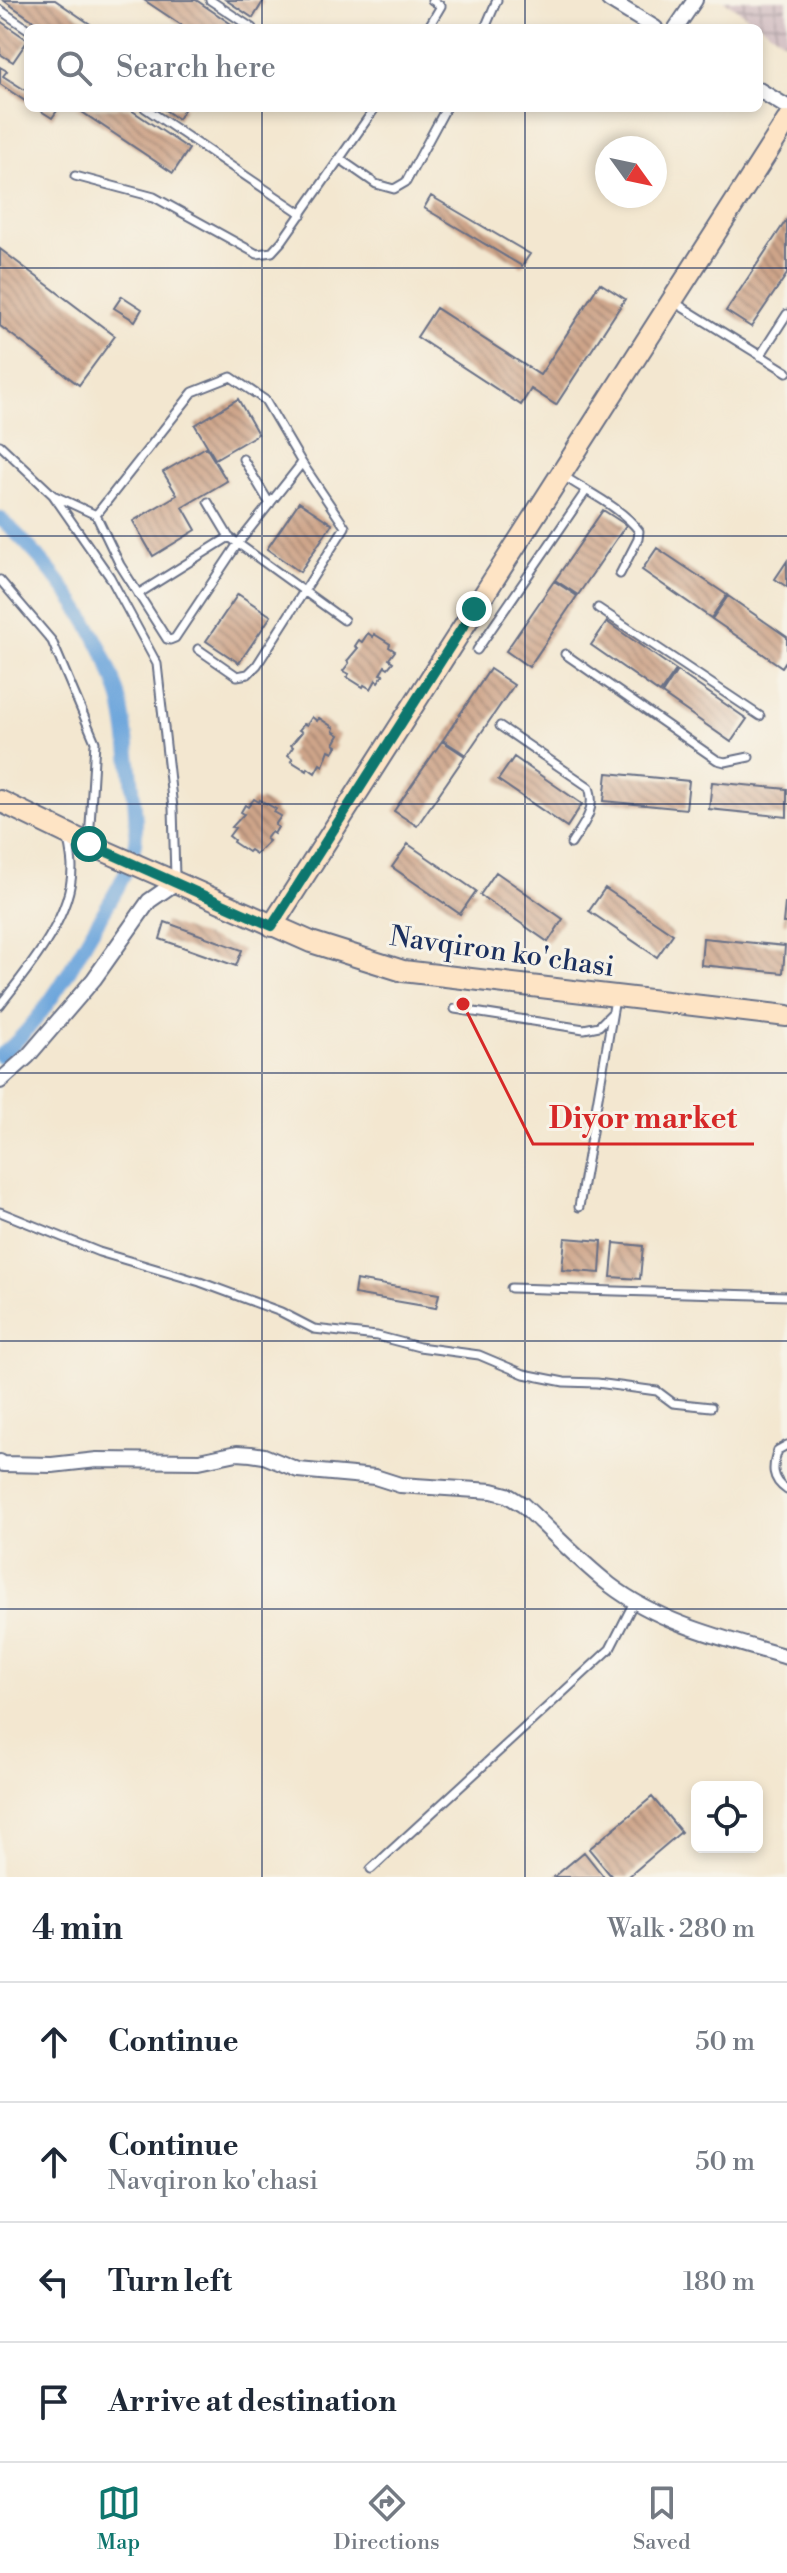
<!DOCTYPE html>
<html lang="en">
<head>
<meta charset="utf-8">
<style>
	body { margin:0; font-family:"Libre Bodoni",serif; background:#f6f6f7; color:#1f2937 }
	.controls { position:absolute; right:24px; bottom:24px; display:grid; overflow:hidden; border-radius:12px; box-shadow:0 4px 12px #0003 }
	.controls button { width:72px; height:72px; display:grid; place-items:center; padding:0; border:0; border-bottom:2px solid #e0e1e3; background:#fff; color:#1f2937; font:40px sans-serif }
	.compass { position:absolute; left:595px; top:136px; width:72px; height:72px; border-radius:50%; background:#fff; box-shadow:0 4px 12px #0003; rotate:123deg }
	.stop { position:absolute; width:24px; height:24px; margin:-18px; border:6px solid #0f766e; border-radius:50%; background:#fff }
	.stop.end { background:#0f766e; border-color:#fff; box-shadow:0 2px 8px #0008 }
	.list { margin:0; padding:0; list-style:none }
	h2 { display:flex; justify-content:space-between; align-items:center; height:104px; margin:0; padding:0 32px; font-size:34px }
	h2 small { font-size:26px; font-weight:400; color:#747a83 }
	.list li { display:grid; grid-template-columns:52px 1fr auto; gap:24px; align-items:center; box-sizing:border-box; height:120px; padding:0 32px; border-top:2px solid #e0e1e3 }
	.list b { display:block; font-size:30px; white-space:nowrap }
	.list p { margin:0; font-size:26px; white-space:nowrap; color:#747a83 }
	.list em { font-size:26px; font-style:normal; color:#747a83 }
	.icon { flex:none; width:44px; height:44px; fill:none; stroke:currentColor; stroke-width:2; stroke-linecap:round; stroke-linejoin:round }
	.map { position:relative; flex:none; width:787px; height:1877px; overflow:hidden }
	.search { position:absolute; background:#fff; box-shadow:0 4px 12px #0003; left:24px; right:24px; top:24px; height:88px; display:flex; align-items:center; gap:20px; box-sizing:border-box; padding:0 28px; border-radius:12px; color:#747a83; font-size:30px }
	.sheet { height:584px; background:#fff }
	nav { display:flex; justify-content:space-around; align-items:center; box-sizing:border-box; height:112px; border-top:2px solid #e0e1e3; background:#fff; font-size:22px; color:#747a83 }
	nav a { display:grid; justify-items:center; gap:4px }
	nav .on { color:#0f766e }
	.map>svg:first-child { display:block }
	.industrial { fill:url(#industrial-grid) }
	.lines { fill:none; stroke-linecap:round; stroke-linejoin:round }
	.canal { stroke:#6ca5dc; stroke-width:14 }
	.building { fill:url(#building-back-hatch) }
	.lane-casing { stroke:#676f86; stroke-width:11 }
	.street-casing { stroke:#676f86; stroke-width:18 }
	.secondary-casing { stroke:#676f86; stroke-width:24 }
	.lane { stroke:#fff; stroke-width:7 }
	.street { stroke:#fff; stroke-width:14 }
	.secondary { stroke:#fee4c5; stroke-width:20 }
	.route { stroke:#0f766e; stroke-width:10 }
	.grid { fill:none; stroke:#1b2f5e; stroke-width:2; stroke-opacity:0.55 }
	.labels { text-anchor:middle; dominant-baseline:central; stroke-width:6; stroke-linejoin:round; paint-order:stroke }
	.street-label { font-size:28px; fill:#1b2f5e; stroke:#f7f3e8 }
	.leader { fill:none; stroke:#d62828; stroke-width:3 }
	.callout-dot { fill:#d62828; stroke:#f7f3e8; stroke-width:3 }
	.callout-label { font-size:30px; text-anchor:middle; font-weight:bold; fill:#d62828; stroke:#f7f3e8; stroke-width:6; stroke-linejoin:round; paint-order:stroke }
</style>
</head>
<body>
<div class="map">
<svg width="787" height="1877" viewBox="0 0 787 1877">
	<defs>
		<pattern id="industrial-grid" width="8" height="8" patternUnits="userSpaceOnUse" patternTransform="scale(2)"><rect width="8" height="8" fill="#d2bec2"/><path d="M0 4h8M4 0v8" fill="none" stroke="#aa9ba1"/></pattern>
		<pattern id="building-back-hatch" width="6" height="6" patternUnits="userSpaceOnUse" patternTransform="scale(2)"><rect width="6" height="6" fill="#cea489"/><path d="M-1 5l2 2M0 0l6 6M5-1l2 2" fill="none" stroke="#a68673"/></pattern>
	</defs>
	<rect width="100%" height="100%" fill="#f7f3e8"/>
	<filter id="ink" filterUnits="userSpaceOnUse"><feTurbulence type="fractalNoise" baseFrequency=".0125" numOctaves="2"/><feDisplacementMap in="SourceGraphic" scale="16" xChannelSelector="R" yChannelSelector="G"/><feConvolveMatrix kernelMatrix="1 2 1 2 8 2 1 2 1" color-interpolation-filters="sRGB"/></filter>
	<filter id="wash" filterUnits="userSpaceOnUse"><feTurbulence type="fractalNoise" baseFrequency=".006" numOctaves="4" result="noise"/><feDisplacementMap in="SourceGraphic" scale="32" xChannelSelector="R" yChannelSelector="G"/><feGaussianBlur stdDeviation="1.8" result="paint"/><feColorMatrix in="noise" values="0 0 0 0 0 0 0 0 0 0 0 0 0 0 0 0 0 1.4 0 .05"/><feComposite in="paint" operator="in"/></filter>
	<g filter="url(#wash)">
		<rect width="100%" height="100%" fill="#f3e7d0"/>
		<!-- industrial -->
		<path class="industrial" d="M723 0H787V43Z"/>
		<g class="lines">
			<!-- canal -->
			<path class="canal" d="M0 518C52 566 97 623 118 692 126 716 127 744 131 770 133 789 139 830 134 848 126 881 100 916 84 945 63 984 35 1028 0 1056"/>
		</g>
		<g id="blocks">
			<!-- building -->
			<path class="building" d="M3 0H55L96 28H44Z
				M144 0H196L237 28H186Z
				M226 0H264L253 18Z
				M0 21 28 40 13 62 0 54Z
				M0 67 7 71 3 76 28 92V103L0 84Z
				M43 108H59L52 118 41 111Z
				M76 108H128L189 149 173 173Z
				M162 108H185L178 119Z
				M431 196 530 254 522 266 424 208Z
				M787 219V274L751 327 726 311Z
				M0 249 115 336 79 385 0 326Z
				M600 283 625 299 556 405 531 389 521 405 417 337 436 308 540 375Z
				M122 296 142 309 135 321 114 308Z
				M238 399 258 434 215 459 195 425Z
				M206 447 227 481 183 507 196 530 153 556 133 521 177 495 163 472Z
				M299 502 332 524 300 572 267 549Z
				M603 510 626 525 578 595 555 580Z
				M657 548 727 595 711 618 642 570Z
				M787 561V587L775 579Z
				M554 581 577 596 529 667 506 651Z
				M238 594 271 616 239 663 206 641Z
				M728 596 787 637V659L782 667 712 619Z
				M607 622 676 670 660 693 591 645Z
				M368 633 373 637 374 634 390 644 389 647 395 651 389 659 393 662 388 668 385 666 380 674 383 675 378 682 376 680 371 689 364 685 363 687 347 677 349 674 343 671 349 663 347 661 358 648 355 646 359 640 362 642Z
				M490 669 514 685 466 755 443 740Z
				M677 671 747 719 731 742 662 694Z
				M312 717 317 721 319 718 334 728 333 731 339 735 334 744 337 746 333 752 329 750 323 766 320 764 315 773 308 768 307 771 291 761 293 759 288 755 293 747 291 745 302 732 299 730 304 724 307 725Z
				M442 741 465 756 417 826 394 811Z
				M514 757 582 804 567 827 498 780Z
				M607 773 689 781 686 809 604 801Z
				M712 782 787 789V817L709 809Z
				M254 799 259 802 260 800 276 809 274 812 281 816 275 825 278 827 274 834 271 832 266 839 269 841 256 854 250 850 248 852 233 842 234 840 229 836 235 828 232 827 244 814 241 812 245 805 248 807Z
				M408 844 476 891 460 914 392 867Z
				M496 872 563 919 548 942 480 895Z
				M605 888 673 934 657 957 589 911Z
				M785 903H787V923H783Z
				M165 922 242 950 236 966 160 939Z
				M703 938 785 946 783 973 701 965Z
				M565 1238 602 1241 600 1273 562 1270Z
				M614 1243 643 1246 640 1279 611 1277Z
				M356 1280 439 1294 436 1308 354 1294Z
				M652 1797 681 1832 628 1877H612L589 1849Z
				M584 1852 604 1877H554Z"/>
		</g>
	</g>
	<g filter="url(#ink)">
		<use href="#blocks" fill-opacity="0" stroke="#676f86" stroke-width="2"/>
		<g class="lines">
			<defs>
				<path id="lane" d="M210 0 252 28
					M0 10 28 29
					M428 28 441 6 432 0
					M485 28 497 0
					M145 108 302 214
					M340 159 376 184 394 189 406 182 446 108
					M75 176 154 197 257 254 272 252 282 241 375 108
					M674 302 787 372
					M760 356 787 314
					M0 445 53 495 110 577 157 664 173 808 175 877
					M243 459 270 504
					M562 475C587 492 621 507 639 531L638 539 620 574
					M55 496 96 515 120 565 167 639 170 640 175 638 237 545 302 463
					M96 515 193 392 231 377 265 400 302 463 345 527 257 665 248 674 237 676 198 649
					M229 537 344 620
					M0 580 52 641 95 742 89 842
					M138 594 229 537 208 502
					M598 608 760 716
					M477 650 586 491
					M565 654 717 760 725 762 749 757
					M500 726 589 787C597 810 583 825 571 844
					M0 1005C29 968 72 917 72 868 72 857 69 847 68 836
					M455 1009 584 1029 599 1026 611 1014
					M579 1207 615 999
					M0 1212 99 1252 200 1282 281 1312 314 1329 377 1336 419 1347 479 1355 524 1374 564 1382 597 1383 657 1391 673 1403 711 1407
					M511 1288 787 1296
					M787 1445 778 1450C772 1467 771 1479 787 1490
					M371 1869 610 1649 635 1600"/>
				<path id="street" d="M609 0 655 28
					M676 28 695 0
					M759 90 787 107
					M0 1081 28 1056 94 979 149 901 175 883
					M0 1462 3 1464 52 1465 97 1460 199 1461 237 1453 251 1454 264 1456 298 1470 375 1477 400 1485 492 1491 507 1495 523 1505C551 1531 579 1561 610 1585 661 1624 726 1639 787 1657"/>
				<path id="secondary" d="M0 801 89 844 311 942 403 971 787 1016
					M272 926 787 121"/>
			</defs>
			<!-- lane casing -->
			<use href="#lane" class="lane-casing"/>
			<!-- street casing -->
			<use href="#street" class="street-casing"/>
			<!-- secondary casing -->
			<use href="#secondary" class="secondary-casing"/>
			<!-- lane -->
			<use href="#lane" class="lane"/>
			<!-- street -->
			<use href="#street" class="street"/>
			<!-- secondary -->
			<use href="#secondary" class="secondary"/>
		</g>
	</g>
	<g class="lines" filter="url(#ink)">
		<!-- route -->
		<path class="route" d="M89 844 272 926 474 609"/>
	</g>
	<!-- grid -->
	<path class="grid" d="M262 0V28M525 0V28M262 108V1877M525 108V1877M0 268H787M0 536H787M0 804H787M0 1073H787M0 1341H787M0 1609H787"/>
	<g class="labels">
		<!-- street labels -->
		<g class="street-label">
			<text transform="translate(502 952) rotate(8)">Navqiron ko'chasi</text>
		</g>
	</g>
	<!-- callouts -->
	<path class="leader" d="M463 1004L533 1144H754"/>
	<circle class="callout-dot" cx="463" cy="1004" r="8"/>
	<g class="callout-label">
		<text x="643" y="1128">Diyor market</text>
	</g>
</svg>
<div class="controls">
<button><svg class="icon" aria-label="locate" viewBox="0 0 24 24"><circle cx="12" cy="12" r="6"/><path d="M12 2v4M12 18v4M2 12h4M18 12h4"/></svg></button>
</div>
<svg class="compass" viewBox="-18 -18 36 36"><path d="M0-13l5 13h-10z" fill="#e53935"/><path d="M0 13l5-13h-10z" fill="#747a83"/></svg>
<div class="stop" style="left:89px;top:844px"></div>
<div class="stop end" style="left:474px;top:609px"></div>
<div class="search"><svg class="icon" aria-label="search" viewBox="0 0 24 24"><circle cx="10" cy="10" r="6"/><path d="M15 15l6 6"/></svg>Search here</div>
</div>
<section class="sheet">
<h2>4 min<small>Walk · 280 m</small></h2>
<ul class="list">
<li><svg class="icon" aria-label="ahead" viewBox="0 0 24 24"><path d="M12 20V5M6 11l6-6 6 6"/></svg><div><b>Continue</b></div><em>50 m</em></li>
<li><svg class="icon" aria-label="ahead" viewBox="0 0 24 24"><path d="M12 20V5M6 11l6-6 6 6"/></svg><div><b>Continue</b><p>Navqiron ko'chasi</p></div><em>50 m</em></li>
<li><svg class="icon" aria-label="left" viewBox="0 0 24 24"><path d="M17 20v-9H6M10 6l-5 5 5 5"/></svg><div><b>Turn left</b></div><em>180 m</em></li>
<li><svg class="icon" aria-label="arrive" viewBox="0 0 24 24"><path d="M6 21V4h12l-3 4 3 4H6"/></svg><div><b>Arrive at destination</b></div></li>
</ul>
</section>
<nav>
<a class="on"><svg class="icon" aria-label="map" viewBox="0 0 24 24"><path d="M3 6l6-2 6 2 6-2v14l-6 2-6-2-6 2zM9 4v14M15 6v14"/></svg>Map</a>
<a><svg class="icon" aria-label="directions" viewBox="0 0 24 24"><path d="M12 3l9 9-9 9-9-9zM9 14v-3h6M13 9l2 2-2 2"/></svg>Directions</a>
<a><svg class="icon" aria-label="saved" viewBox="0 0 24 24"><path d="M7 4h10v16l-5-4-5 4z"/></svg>Saved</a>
</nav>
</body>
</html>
